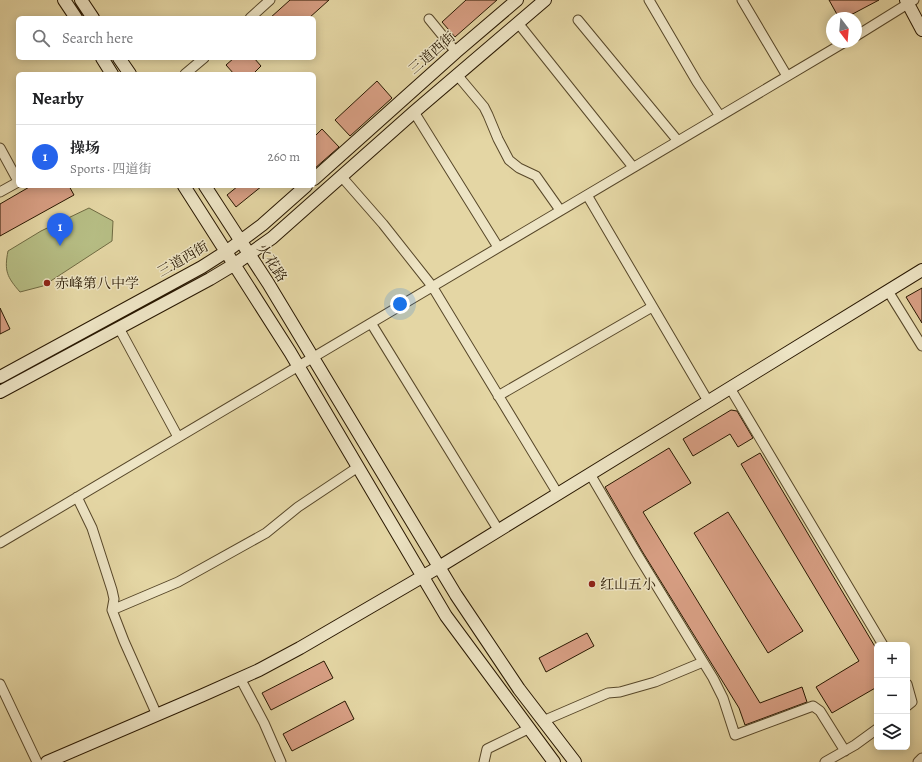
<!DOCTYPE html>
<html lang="en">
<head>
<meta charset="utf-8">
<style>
	body { margin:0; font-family:Alegreya,"Noto Serif SC",serif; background:#f2f2f2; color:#202124 }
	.controls { position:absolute; right:12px; bottom:12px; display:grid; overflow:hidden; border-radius:6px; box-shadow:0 2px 10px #0003 }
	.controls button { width:36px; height:36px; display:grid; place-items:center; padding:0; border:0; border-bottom:1px solid #e0e0e0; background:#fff; color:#202124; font:20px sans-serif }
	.compass { position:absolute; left:826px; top:12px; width:36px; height:36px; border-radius:50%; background:#fff; box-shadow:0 2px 10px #0003; rotate:164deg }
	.you { position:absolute; left:400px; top:304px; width:14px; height:14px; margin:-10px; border:3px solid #fff; border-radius:50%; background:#1a73e8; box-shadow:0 0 0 6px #1a73e833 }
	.badge { display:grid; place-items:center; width:26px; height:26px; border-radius:50%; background:#2563eb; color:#fff; font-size:13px; font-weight:700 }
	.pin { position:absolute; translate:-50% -33px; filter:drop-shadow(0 1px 2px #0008) }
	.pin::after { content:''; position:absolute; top:21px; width:14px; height:12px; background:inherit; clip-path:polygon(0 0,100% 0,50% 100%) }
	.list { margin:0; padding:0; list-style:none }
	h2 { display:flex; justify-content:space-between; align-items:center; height:52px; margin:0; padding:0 16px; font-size:17px }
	h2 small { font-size:13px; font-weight:400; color:#757577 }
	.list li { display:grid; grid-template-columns:26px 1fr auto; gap:12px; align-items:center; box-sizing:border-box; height:64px; padding:0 16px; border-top:1px solid #e0e0e0 }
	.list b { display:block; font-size:15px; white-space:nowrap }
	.list p { margin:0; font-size:13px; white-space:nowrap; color:#757577 }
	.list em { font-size:13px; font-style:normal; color:#757577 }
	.icon { flex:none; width:22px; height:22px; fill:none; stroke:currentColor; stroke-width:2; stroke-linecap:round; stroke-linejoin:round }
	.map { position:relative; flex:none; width:922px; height:762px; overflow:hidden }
	.search { position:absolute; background:#fff; box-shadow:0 2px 10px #0003; left:16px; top:16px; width:300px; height:44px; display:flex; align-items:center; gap:10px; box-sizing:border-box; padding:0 14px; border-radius:6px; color:#757577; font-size:15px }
	.panel { position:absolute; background:#fff; box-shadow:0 2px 10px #0003; left:16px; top:72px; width:300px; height:116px; border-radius:6px }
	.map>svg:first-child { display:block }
	.green { fill:#b6bd84; stroke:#6f6a42 }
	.building { fill:#d89f84; stroke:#281700 }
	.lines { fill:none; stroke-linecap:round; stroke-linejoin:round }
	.street-casing { stroke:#574729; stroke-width:11 }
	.secondary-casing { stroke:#281700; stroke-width:14 }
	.street { stroke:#ede4c4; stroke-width:9 }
	.secondary { stroke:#ede4c4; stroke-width:12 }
	.poi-dot { fill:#8f2418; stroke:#ede4c4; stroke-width:1.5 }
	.labels { text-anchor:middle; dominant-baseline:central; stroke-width:3; stroke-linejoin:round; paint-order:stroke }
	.street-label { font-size:14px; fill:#281700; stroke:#ede4c4 }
	.poi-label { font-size:14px; fill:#281700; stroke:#ede4c4; text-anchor:start }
</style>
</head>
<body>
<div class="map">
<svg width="922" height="762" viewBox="0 0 922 762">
	<rect width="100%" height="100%" fill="#e4d6a4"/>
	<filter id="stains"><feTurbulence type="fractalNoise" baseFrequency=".005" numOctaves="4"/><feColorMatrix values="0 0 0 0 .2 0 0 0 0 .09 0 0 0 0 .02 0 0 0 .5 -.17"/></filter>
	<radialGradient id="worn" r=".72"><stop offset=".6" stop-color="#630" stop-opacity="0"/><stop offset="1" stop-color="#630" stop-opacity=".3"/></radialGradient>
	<!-- green -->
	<path class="green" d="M89 208 113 221 112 241 43 286 20 292C7 277 4 271 8 251L41 231Z"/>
	<!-- building -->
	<path class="building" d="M290 0H329L309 18H270Z
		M466 0H497L455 37 442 22Z
		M829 0H879L845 18H839Z
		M234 58H254L261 66 253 74H234L226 65Z
		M377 81 392 98 350 136 335 120Z
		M322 129 339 147 314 169V137Z
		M31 186H69L74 195 0 236V204Z
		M238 186H262L236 207 227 195Z
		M922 288V323L906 297Z
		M0 308 10 329 0 334Z
		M731 410 737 411 753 438 738 447 730 434 693 456 683 439Z
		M669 448 691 483 643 512 760 703 802 687 807 702 745 725 739 708 642 551 605 487Z
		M760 453 877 650V687L832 713 816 687 859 661 741 464Z
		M728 512 803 631 768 653 694 533Z
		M587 633 594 646 546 672 539 658Z
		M324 661 333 678 271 710 262 693Z
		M345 701 354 719 292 751 283 734Z"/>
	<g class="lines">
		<defs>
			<path id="street" d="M649 0 697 82 720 116
				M742 0 787 76
				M250 18 270 0
				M429 19 456 52
				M578 20 678 141
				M518 23 633 167
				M856 36 914 0
				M185 74 204 58
				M458 76 484 107 488 115 498 139 509 160 519 168 536 176 560 210
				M414 112 498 247
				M0 148 18 181
				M341 176 383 224 432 286 558 494
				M0 192 18 182
				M587 195 708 401
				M888 291 922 346
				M371 323 499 531
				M119 328 178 437
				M730 388 883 645
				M498 396 652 307
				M590 474 637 554 713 678 723 698 735 735 813 706 820 711 845 751
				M77 497 92 528 112 590 114 599 112 610 124 641 157 715
				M0 543 845 42
				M112 610 178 582 266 533 298 507 358 467
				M240 678 264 723 281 762
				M0 684 37 762
				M907 684 912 702 907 706
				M543 721 608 693 620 692 655 682 703 662
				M484 762 487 749 528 729
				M825 762 855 745 877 729
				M918 762 922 758"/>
			<path id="secondary" d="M64 0 76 18
				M81 0 93 18
				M906 0 922 30
				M102 58 112 74
				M119 58 130 74
				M314 179 456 52 517 0
				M184 186 290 352 446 616 554 762
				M205 186 268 283 456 595 519 689 575 762
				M0 377 202 267 227 251 262 225 306 186
				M0 392 210 279 235 264 272 238 414 112 545 0
				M47 762 203 695 259 670 300 648 439 567 922 270"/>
		</defs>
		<!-- street casing -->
		<use href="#street" class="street-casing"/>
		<!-- secondary casing -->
		<use href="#secondary" class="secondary-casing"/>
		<!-- street -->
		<use href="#street" class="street"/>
		<!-- secondary -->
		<use href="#secondary" class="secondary"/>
	</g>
	<!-- markers -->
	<g class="poi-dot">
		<circle cx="47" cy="283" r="4"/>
		<circle cx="592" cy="584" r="4"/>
	</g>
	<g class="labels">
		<!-- street labels -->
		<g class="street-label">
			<text transform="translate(432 53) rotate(-41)">三道西街</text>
			<text transform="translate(183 259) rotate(-30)">三道西街</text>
			<text transform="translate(272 263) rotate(57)">火花路</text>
		</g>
		<!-- poi labels -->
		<g class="poi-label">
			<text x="55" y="283">赤峰第八中学</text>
			<text x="600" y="584">红山五小</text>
		</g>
	</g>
	<rect width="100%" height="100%" filter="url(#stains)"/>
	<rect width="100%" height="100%" fill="url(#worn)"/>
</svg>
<div class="controls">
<button>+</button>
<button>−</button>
<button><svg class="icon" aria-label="layers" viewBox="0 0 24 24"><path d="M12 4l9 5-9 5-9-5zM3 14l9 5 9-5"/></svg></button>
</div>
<svg class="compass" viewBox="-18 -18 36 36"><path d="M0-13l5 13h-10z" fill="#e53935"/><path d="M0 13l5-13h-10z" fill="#757577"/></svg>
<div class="you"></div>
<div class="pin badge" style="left:60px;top:246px">1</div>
<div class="search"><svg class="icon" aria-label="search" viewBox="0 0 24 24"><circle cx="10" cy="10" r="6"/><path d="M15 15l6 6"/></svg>Search here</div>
<section class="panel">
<h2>Nearby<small></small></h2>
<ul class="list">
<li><span class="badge">1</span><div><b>操场</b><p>Sports · 四道街</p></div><em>260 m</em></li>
</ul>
</section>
</div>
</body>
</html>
